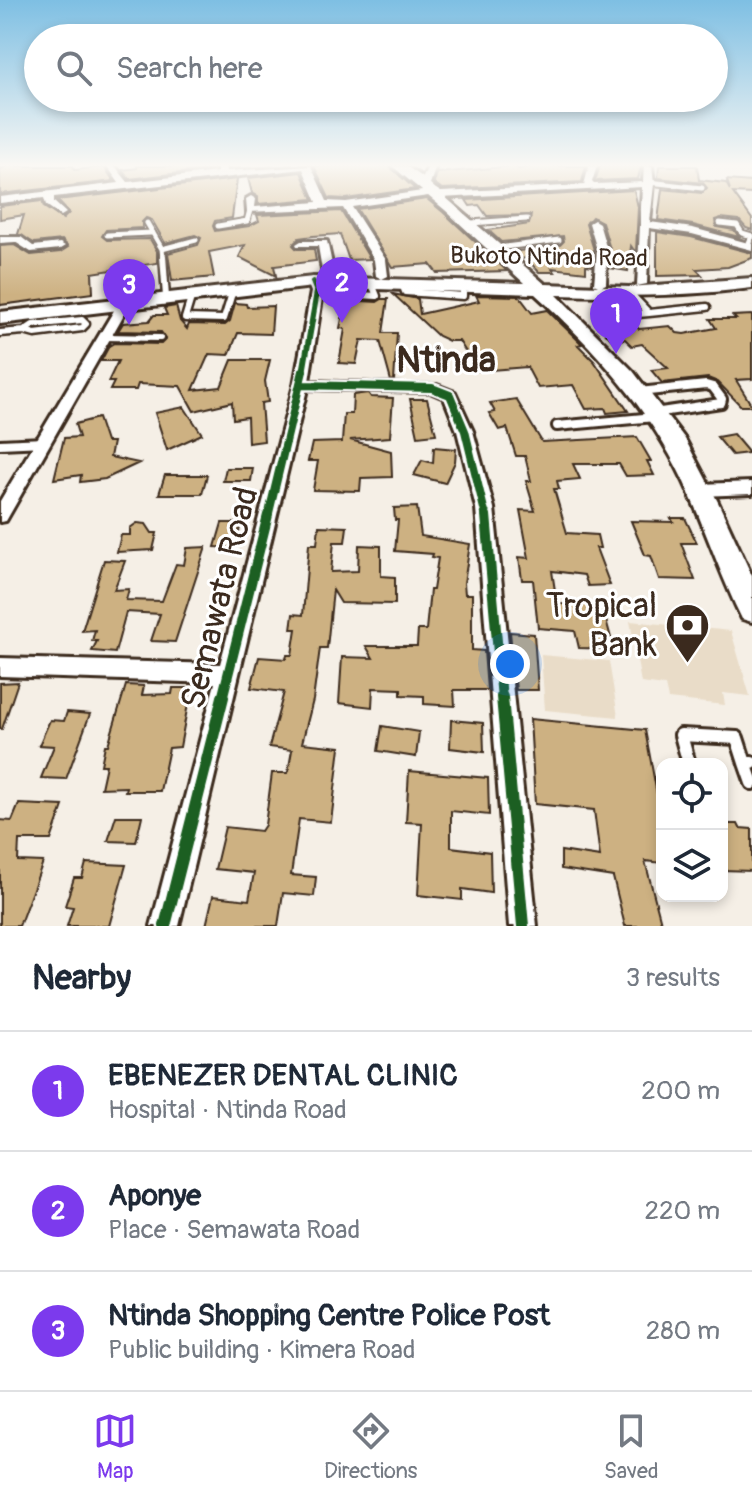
<!DOCTYPE html>
<html lang="en">
<head>
<meta charset="utf-8">
<style>
	body { margin:0; font-family:Pangolin,sans-serif; background:#f6f6f7; color:#1f2937 }
	.controls { position:absolute; right:24px; bottom:24px; display:grid; overflow:hidden; border-radius:16px; box-shadow:0 4px 12px #0003 }
	.controls button { width:72px; height:72px; display:grid; place-items:center; padding:0; border:0; border-bottom:2px solid #e0e1e3; background:#fff; color:#1f2937; font:40px sans-serif }
	.you { position:absolute; left:510px; top:664px; width:28px; height:28px; margin:-20px; border:6px solid #fff; border-radius:50%; background:#1a73e8; box-shadow:0 0 0 12px #1a73e833 }
	.badge { display:grid; place-items:center; width:52px; height:52px; border-radius:50%; background:#7c3aed; color:#fff; font-size:26px; font-weight:700 }
	.pin { position:absolute; translate:-50% -66px; filter:drop-shadow(0 2px 4px #0008) }
	.pin::after { content:''; position:absolute; top:42px; width:28px; height:24px; background:inherit; clip-path:polygon(0 0,100% 0,50% 100%) }
	.list { margin:0; padding:0; list-style:none }
	h2 { display:flex; justify-content:space-between; align-items:center; height:104px; margin:0; padding:0 32px; font-size:34px }
	h2 small { font-size:26px; font-weight:400; color:#747a83 }
	.list li { display:grid; grid-template-columns:52px 1fr auto; gap:24px; align-items:center; box-sizing:border-box; height:120px; padding:0 32px; border-top:2px solid #e0e1e3 }
	.list b { display:block; font-size:30px; white-space:nowrap }
	.list p { margin:0; font-size:26px; white-space:nowrap; color:#747a83 }
	.list em { font-size:26px; font-style:normal; color:#747a83 }
	.icon { flex:none; width:44px; height:44px; fill:none; stroke:currentColor; stroke-width:2; stroke-linecap:round; stroke-linejoin:round }
	.map { position:relative; flex:none; width:752px; height:926px; overflow:hidden }
	.search { position:absolute; background:#fff; box-shadow:0 4px 12px #0003; left:24px; right:24px; top:24px; height:88px; display:flex; align-items:center; gap:20px; box-sizing:border-box; padding:0 28px; border-radius:44px; color:#747a83; font-size:30px }
	.sheet { height:464px; background:#fff }
	nav { display:flex; justify-content:space-around; align-items:center; box-sizing:border-box; height:112px; border-top:2px solid #e0e1e3; background:#fff; font-size:22px; color:#747a83 }
	nav a { display:grid; justify-items:center; gap:4px }
	nav .on { color:#7c3aed }
	.map>svg:first-child { display:block }
	.built { fill:#e9dcc8 }
	.building { fill:#cdb182; stroke:#3b2a1e; stroke-width:2 }
	.lines { fill:none; stroke-linecap:round; stroke-linejoin:round }
	.service-far3-casing { stroke:#3b2a1e; stroke-width:9 }
	.service-far2-casing { stroke:#3b2a1e; stroke-width:11 }
	.service-far1-casing { stroke:#3b2a1e; stroke-width:14 }
	.service-casing { stroke:#3b2a1e; stroke-width:18 }
	.minor-casing { stroke:#3b2a1e; stroke-width:6 }
	.secondary-casing { stroke:#3b2a1e; stroke-width:6 }
	.service-far3 { stroke:#fff; stroke-width:5 }
	.service-far2 { stroke:#fff; stroke-width:6 }
	.service-far1 { stroke:#fff; stroke-width:8 }
	.service { stroke:#fff; stroke-width:12 }
	.minor { fill:#fff; fill-rule:evenodd }
	.secondary { fill:#fff; fill-rule:evenodd }
	.cycleway-far3-casing { stroke:#fff; stroke-width:10 }
	.cycleway-far2-casing { stroke:#fff; stroke-width:13 }
	.cycleway-far1-casing { stroke:#fff; stroke-width:15 }
	.cycleway-casing { stroke:#fff; stroke-width:17 }
	.cycleway-far3 { stroke:#1b5e20; stroke-width:6 }
	.cycleway-far2 { stroke:#1b5e20; stroke-width:8 }
	.cycleway-far1 { stroke:#1b5e20; stroke-width:10 }
	.cycleway { stroke:#1b5e20; stroke-width:12 }
	.labels { text-anchor:middle; dominant-baseline:central; stroke-width:6; stroke-linejoin:round; paint-order:stroke }
	.far-street-label { font-size:24px; fill:#3b2a1e; stroke:#fff }
	.near-street-label { font-size:34px; fill:#3b2a1e; stroke:#fff }
	.near-poi-label { font-size:34px; fill:#3b2a1e; stroke:#fff; text-anchor:end }
	.district-label { font-size:36px; font-weight:bold; fill:#3b2a1e; stroke:#fff }
</style>
</head>
<body>
<div class="map">
<svg width="752" height="926" viewBox="0 0 752 926">
	<rect width="100%" height="100%" fill="#f5efe6"/>
	<filter id="ink" filterUnits="userSpaceOnUse"><feTurbulence type="fractalNoise" baseFrequency=".0125" numOctaves="2"/><feDisplacementMap in="SourceGraphic" scale="16" xChannelSelector="R" yChannelSelector="G"/><feConvolveMatrix kernelMatrix="1 2 1 2 8 2 1 2 1" color-interpolation-filters="sRGB"/></filter>
	<g filter="url(#ink)">
		<!-- built -->
		<path class="built" d="M630 621 731 631 750 696 723 693 725 705 668 699 665 686 641 683Z
			M541 655 609 661 618 717 545 710Z"/>
		<!-- building -->
		<path class="building" d="M7 166H73L74 170 104 167 114 181 0 194V169Z
			M137 166H214V169L129 179 122 170 137 168Z
			M314 166H389L415 189 346 199 329 198Z
			M513 166 519 169 534 166H586L582 182 442 189 434 183 437 173Z
			M600 166H641L638 179 595 181Z
			M659 166H697L699 180 726 183 730 190 727 180 752 182V194L733 193 752 219V230L746 228 739 220 721 218 715 220 716 227 734 230 739 237 693 225 658 220 662 189 702 193 707 188 703 183 658 178Z
			M301 172 313 199 258 204V196L252 193 248 178Z
			M237 179 232 218 215 221 213 226 215 231 249 226 259 221 257 215 341 211 370 259 349 260 340 234 313 236 299 238 293 245 297 249H314L316 261 274 266 276 276 239 257 245 245 209 252 214 277 172 281 168 253 198 245 201 238 195 235 165 243 152 220 146 218 142 222 143 228 106 230 102 236 107 240 150 239 157 251V263L92 273 93 293 0 305V246L14 245 31 255 60 252 68 247 62 240 34 243 18 234 24 215 0 219V206L42 201 44 207 63 219 69 213 57 200Z
			M634 190 638 207 636 253 631 246 628 271 609 268 610 249 602 222 592 217 586 224 594 250 593 266 586 265V272L552 268 555 272H539L526 258 521 259 512 252 560 245 564 241 563 236 501 242 488 230 529 224 531 215 487 216 479 205 470 206 466 200Z
			M427 199 443 212 507 271 437 273 430 264 392 267 357 209Z
			M657 232 691 237 752 253V258L728 267 696 269 702 275 657 276Z
			M393 294 418 299 420 314 479 301 476 295 519 296 532 313 547 310 582 344 578 345 594 361 628 411 607 413 605 408 586 409 573 385 538 388 527 367 478 371 459 341H449L438 336Z
			M382 299H388L383 333H397L394 381H391L380 341 361 340 356 364 339 363 345 329 340 328 346 300 377 302Z
			M235 303 246 304 247 307 273 306 271 334 238 333 229 355 209 354 193 390 221 387 232 360H270L265 381 268 402 261 403 264 441 248 443 247 417 233 419 232 402 194 411 180 386 138 384 136 390H110L114 382H108L118 361H101L109 346 114 343 161 344 166 339 161 332 118 331 123 323 149 321 154 315H167L164 308 176 306 180 321 187 329 189 324 225 325 230 321Z
			M752 315V379L736 380 752 406H741L718 382 708 378 662 383 651 370 668 368 642 344 632 346 625 339 613 341 600 327 630 321 639 329 670 326 677 333 684 334 716 328 710 319H736L733 316Z
			M368 393 371 397 393 398 390 437 350 440 391 451 392 477 361 478 360 491 313 490 318 461H308L312 443 342 442 344 414H352L353 395Z
			M410 399H427L436 434 418 436Z
			M516 399 542 442 637 437 651 461H647L654 475 626 476 619 464H573L580 479 557 481 559 489H554L567 533 597 535 600 548H596L610 585 588 586 584 575 552 571 557 604 602 605 614 649 579 648 575 631 538 628 533 580H522L519 557 529 558 520 510 535 511 526 481H531L525 456H516L507 428 499 430 489 413 495 412 490 403Z
			M184 407 202 434 167 450 155 413Z
			M98 418 106 442H113L110 457 139 463 105 479 80 482 81 475 54 479 64 438 79 437 75 424Z
			M733 434 749 453 732 455 717 437Z
			M434 447 456 449 455 462 445 483 414 475 422 460 433 463Z
			M226 468H253L251 481H223Z
			M165 475H207L202 494H159Z
			M417 507 421 536 470 544 464 583 465 594H472V650L484 651 487 690H454L455 706 424 704V696L401 695V689L373 688 372 707 339 703 342 657 373 658 366 646H417L418 630H426L430 590H433L438 558 432 557 433 554 395 551 398 520H395L394 508Z
			M671 518H685L697 543H681L695 580 659 579 651 556 645 555 631 521 673 522Z
			M137 523 146 524 152 533H157L153 550 117 552 121 535H130V528Z
			M222 523H241L235 548 215 547Z
			M319 526 347 527 345 542H334L331 572 358 571 359 545 381 546V576L395 577V604L341 603 333 590 327 648H320L313 700 302 743 340 747 331 822 299 819 291 875 316 877 314 896 283 893 278 926H206L213 896 249 900 254 873 215 869 225 827 261 831 265 825 272 773H288L292 750 269 747 284 692 251 688 259 657 286 659 287 655H292L296 629H291L293 614 303 615 309 544H317Z
			M206 547 175 642 151 641 160 614 126 612 115 653 92 651 97 641H92L95 630 82 631 104 560 125 561 114 590 129 589 126 600 162 601 176 564 184 565 187 548Z
			M510 632 534 634 538 690H516Z
			M18 682 2 729H0V683Z
			M126 685 144 686 142 695 172 694 173 688H191L180 747 169 748 160 791H125L126 787 101 788 106 765H101L105 745H108Z
			M67 712 90 714 66 779 41 778 54 746 39 745 50 720 64 721Z
			M530 719 645 730 662 821V863L645 861 662 926H625L613 877 561 869V851L600 857 594 810 535 804Z
			M451 720 483 723 484 752 450 748Z
			M382 726 419 732 416 757 378 751Z
			M409 771 488 778 489 815 451 811V847L490 852 491 893 462 889V900L418 895 422 823 406 822Z
			M19 804 63 806 51 840H19L18 861 43 862 19 926H0V820L12 821Z
			M116 816H142L136 842 108 841Z
			M722 824H738L740 828 752 829V871L722 870Z
			M86 863 126 865 109 926H67L73 907 65 906 74 878H82Z"/>
		<g class="lines">
			<defs>
				<path id="service-far3" d="M649 182 702 188
					M147 223 162 249
					M471 223 527 219
					M720 223 737 225 742 233 752 236 748 245
					M218 226 247 221 250 210
					M107 235 151 233
					M497 248 559 240
					M163 258 162 249 196 240"/>
				<path id="service-far2" d="M163 256 166 297
					M402 284 405 292 463 296V287
					M629 292 649 313 707 307
					M344 294 377 296 372 284
					M192 295 185 318 224 319 233 290
					M603 317 649 313
					M82 320 86 324 82 328 35 334 24 331 33 325Z
					M0 333 24 331
					M105 337 160 338"/>
				<path id="service-far1" d="M639 392 706 385 713 387 722 399 721 403 654 413
					M557 426 655 417
					M0 444 44 442"/>
				<path id="service" d="M745 763 752 783
					M689 764 681 735 737 738 745 763H752"/>
				<path id="minor" d="M107 166H115L128 182 217 172V166H225L226 171 311 166 327 201 346 202 436 189 441 192 584 185 589 166H597L592 182 594 184 643 182 644 166H652L654 184 650 222 693 228 752 244V250L692 234 649 228 647 284 637 286 642 187 440 198 435 195 352 207 386 260 388 276 382 279 376 276 374 260 343 208 247 212 246 199 251 196 256 199 255 207 317 202 303 169 54 197V202L66 213 61 216 46 205 44 198 0 203V197L119 183Z
					M428 166H436L430 184 425 187 420 184Z
					M594 220 599 223 607 250 606 284 600 287 594 284 597 250 589 223Z
					M0 237H21L33 246 60 243 65 246 60 249 31 252 15 242 0 243Z
					M301 241H327L336 282 334 284 324 282 318 246H297L296 244Z
					M313 279 317 280 323 292 309 381 437 385 455 392 473 431 494 508 537 926H509L476 508 457 431 444 398 430 392 307 389 179 926H151L215 683 0 676V658L220 664 294 385 311 292 307 282Z
					M125 298 131 302 6 521 0 522V501L119 302Z
					M752 482V494L700 496 692 490 700 484Z"/>
				<path id="secondary" d="M392 166H406L421 176 545 284 629 287 752 278V288C687 296 623 297 557 295L633 371 685 439 718 502 752 576V622L742 619C720 575 705 527 684 482 649 408 595 349 535 294L313 287 0 324V312L313 277 524 283 445 210Z"/>
			</defs>
			<!-- service-far3 casing -->
			<use href="#service-far3" class="service-far3-casing"/>
			<!-- service-far2 casing -->
			<use href="#service-far2" class="service-far2-casing"/>
			<!-- service-far1 casing -->
			<use href="#service-far1" class="service-far1-casing"/>
			<!-- service casing -->
			<use href="#service" class="service-casing"/>
			<!-- minor casing -->
			<use href="#minor" class="minor-casing"/>
			<!-- secondary casing -->
			<use href="#secondary" class="secondary-casing"/>
			<!-- service-far3 -->
			<use href="#service-far3" class="service-far3"/>
			<!-- service-far2 -->
			<use href="#service-far2" class="service-far2"/>
			<!-- service-far1 -->
			<use href="#service-far1" class="service-far1"/>
			<!-- service -->
			<use href="#service" class="service"/>
			<!-- minor -->
			<use href="#minor" class="minor"/>
			<!-- secondary -->
			<use href="#secondary" class="secondary"/>
			<defs>
				<path id="cycleway-far3" d="M303 373 317 292 313 282"/>
				<path id="cycleway-far2" d="M301 385 432 388 450 395 465 431 486 517
					M268 517 303 371"/>
				<path id="cycleway-far1" d="M486 515 502 699
					M222 699 268 515"/>
				<path id="cycleway" d="M502 697 523 926
					M165 926 223 697"/>
			</defs>
			<!-- cycleway-far3 casing -->
			<use href="#cycleway-far3" class="cycleway-far3-casing"/>
			<!-- cycleway-far2 casing -->
			<use href="#cycleway-far2" class="cycleway-far2-casing"/>
			<!-- cycleway-far1 casing -->
			<use href="#cycleway-far1" class="cycleway-far1-casing"/>
			<!-- cycleway casing -->
			<use href="#cycleway" class="cycleway-casing"/>
			<!-- cycleway-far3 -->
			<use href="#cycleway-far3" class="cycleway-far3"/>
			<!-- cycleway-far2 -->
			<use href="#cycleway-far2" class="cycleway-far2"/>
			<!-- cycleway-far1 -->
			<use href="#cycleway-far1" class="cycleway-far1"/>
			<!-- cycleway -->
			<use href="#cycleway" class="cycleway"/>
		</g>
	</g>
	<!-- sky -->
	<linearGradient id="sky" x2="0" y2="1"><stop stop-color="#7ebfe3"/><stop offset="0.56" stop-color="#faf8f4"/><stop offset="1" stop-color="#faf8f4" stop-opacity="0"/></linearGradient>
	<rect width="752" height="295" fill="url(#sky)"/>
	<!-- icons -->
	<defs>
		<symbol id="bank-pin" viewBox="-11 -11 22 30"><path d="M0 17L-7.5 6A9.5 9.5 0 1 1 7.5 6Z" fill="#3b2a1e" stroke="#fff"/><path d="M-6-4H6V4H-6ZM0-2.3a2.3 2.3 0 1 0 0 4.6a2.3 2.3 0 1 0 0-4.6Z" fill="#fff"/></symbol>
	</defs>
	<g fill-rule="evenodd">
		<use href="#bank-pin" x="662" y="600" width="51" height="69"/>
	</g>
	<g class="labels">
		<!-- far-street labels -->
		<g class="far-street-label">
			<text transform="translate(549 257) rotate(1)">Bukoto Ntinda Road</text>
		</g>
		<!-- near-street labels -->
		<g class="near-street-label">
			<text transform="translate(220 598) rotate(-76)">Semawata Road</text>
		</g>
		<!-- near-poi labels -->
		<g class="near-poi-label">
			<text x="657" y="606">Tropical<tspan x="657" dy="39">Bank</tspan></text>
		</g>
		<!-- district labels -->
		<g class="district-label">
			<text x="446" y="360">Ntinda</text>
		</g>
	</g>
</svg>
<div class="controls">
<button><svg class="icon" aria-label="locate" viewBox="0 0 24 24"><circle cx="12" cy="12" r="6"/><path d="M12 2v4M12 18v4M2 12h4M18 12h4"/></svg></button>
<button><svg class="icon" aria-label="layers" viewBox="0 0 24 24"><path d="M12 4l9 5-9 5-9-5zM3 14l9 5 9-5"/></svg></button>
</div>
<div class="you"></div>
<div class="pin badge" style="left:616px;top:354px">1</div>
<div class="pin badge" style="left:342px;top:323px">2</div>
<div class="pin badge" style="left:129px;top:325px">3</div>
<div class="search"><svg class="icon" aria-label="search" viewBox="0 0 24 24"><circle cx="10" cy="10" r="6"/><path d="M15 15l6 6"/></svg>Search here</div>
</div>
<section class="sheet">
<h2>Nearby<small>3 results</small></h2>
<ul class="list">
<li><span class="badge">1</span><div><b>EBENEZER DENTAL CLINIC</b><p>Hospital · Ntinda Road</p></div><em>200 m</em></li>
<li><span class="badge">2</span><div><b>Aponye</b><p>Place · Semawata Road</p></div><em>220 m</em></li>
<li><span class="badge">3</span><div><b>Ntinda Shopping Centre Police Post</b><p>Public building · Kimera Road</p></div><em>280 m</em></li>
</ul>
</section>
<nav>
<a class="on"><svg class="icon" aria-label="map" viewBox="0 0 24 24"><path d="M3 6l6-2 6 2 6-2v14l-6 2-6-2-6 2zM9 4v14M15 6v14"/></svg>Map</a>
<a><svg class="icon" aria-label="directions" viewBox="0 0 24 24"><path d="M12 3l9 9-9 9-9-9zM9 14v-3h6M13 9l2 2-2 2"/></svg>Directions</a>
<a><svg class="icon" aria-label="saved" viewBox="0 0 24 24"><path d="M7 4h10v16l-5-4-5 4z"/></svg>Saved</a>
</nav>
</body>
</html>
